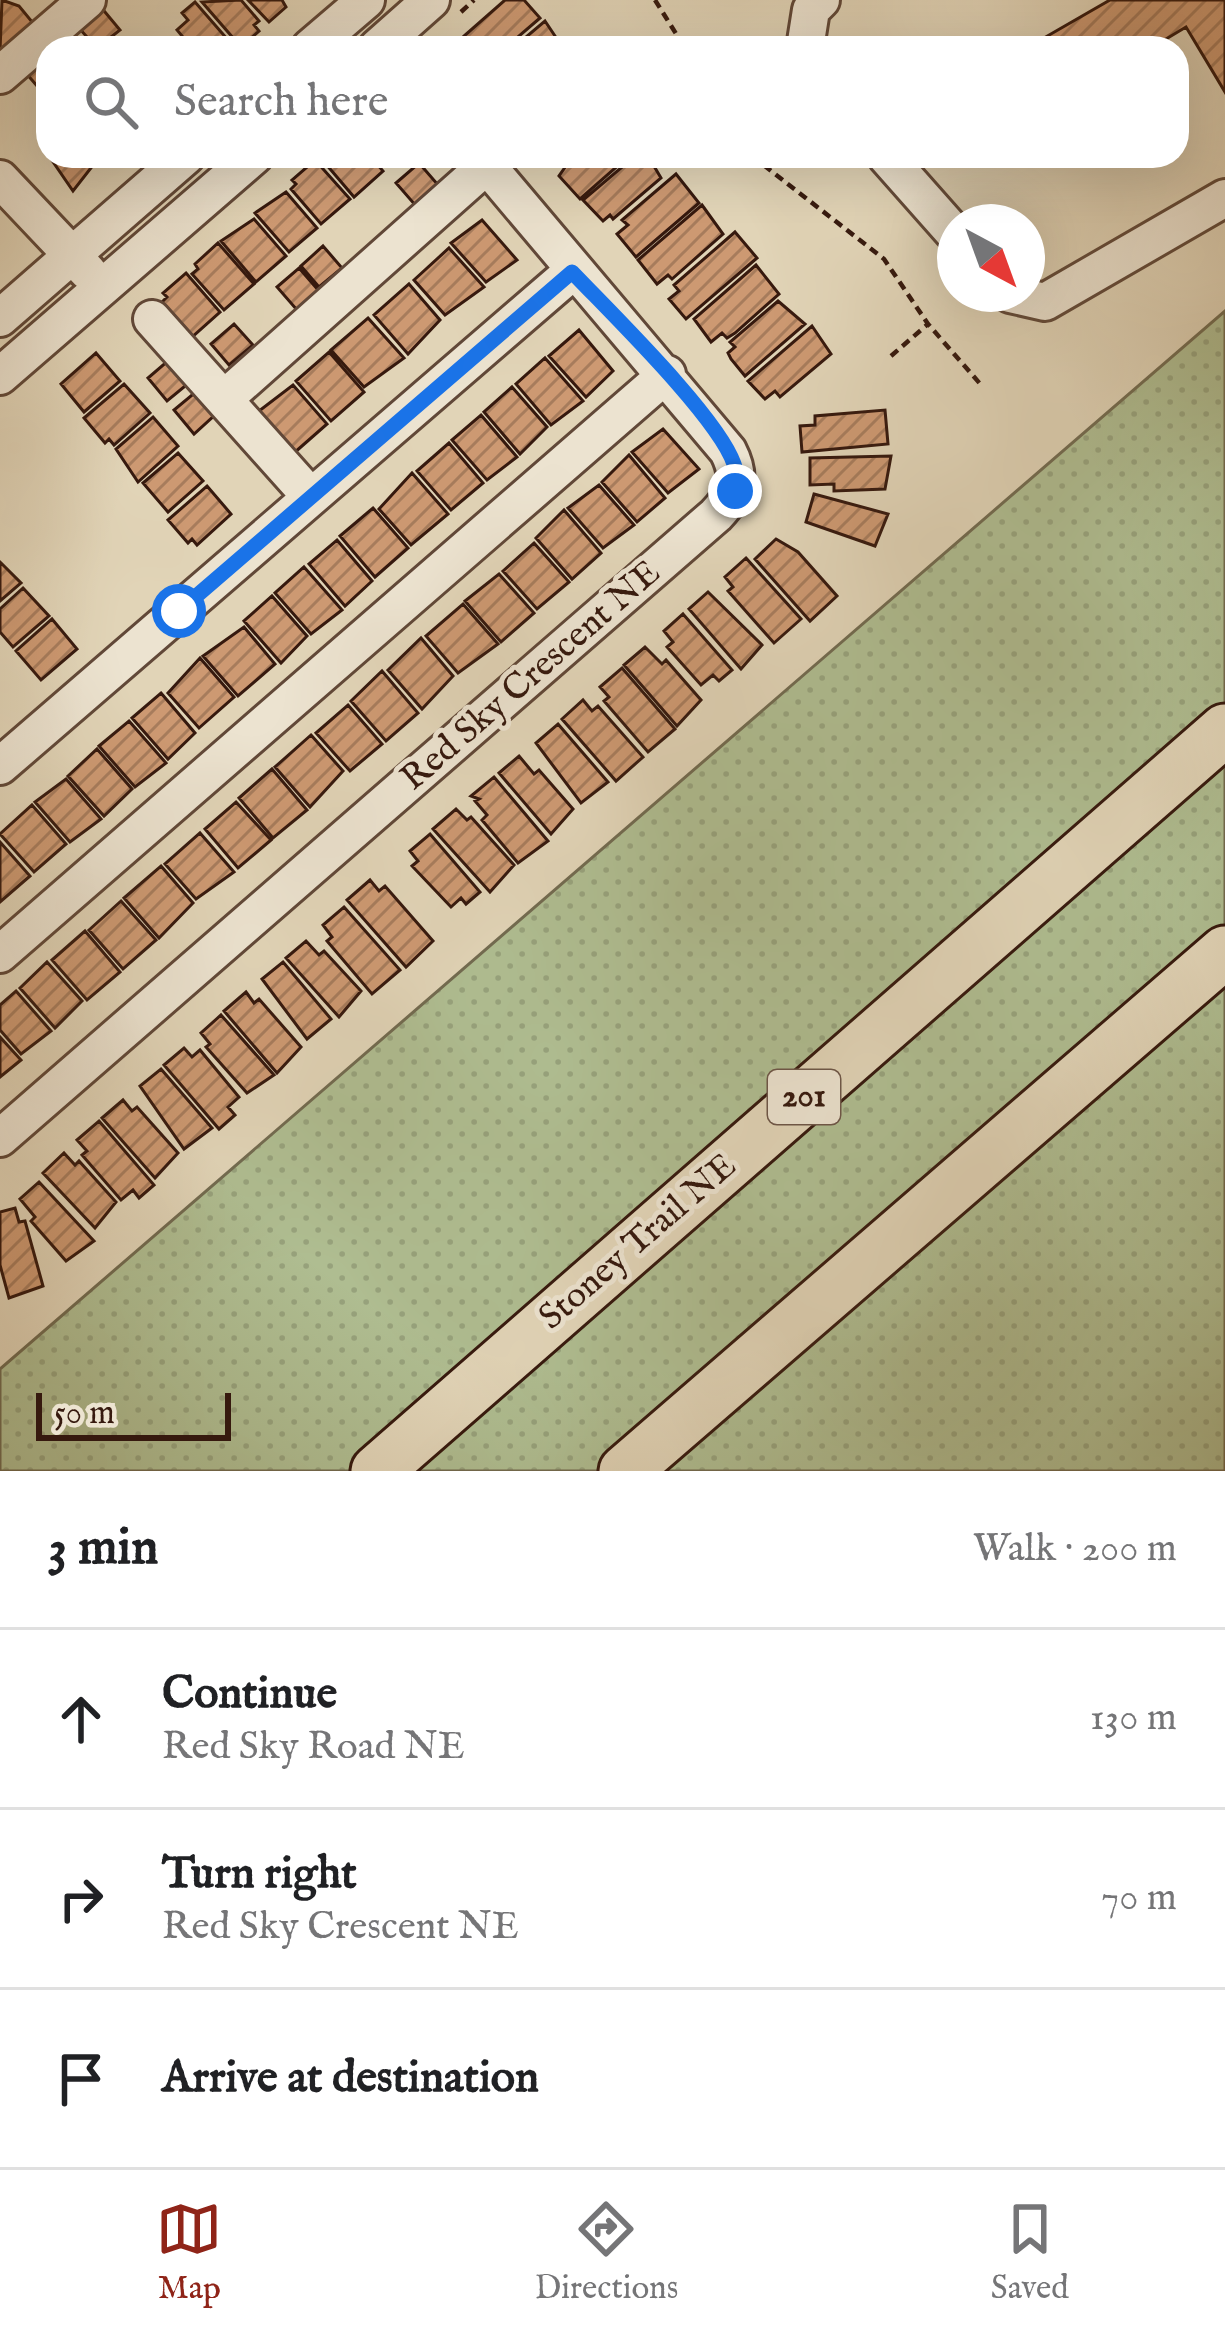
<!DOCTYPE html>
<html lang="en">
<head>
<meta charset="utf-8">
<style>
	body { margin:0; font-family:"IM FELL English",serif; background:#f2f2f2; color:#202124 }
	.compass { position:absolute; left:937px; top:204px; width:108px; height:108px; border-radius:50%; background:#fff; box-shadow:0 12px 48px #0002; rotate:139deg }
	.scale { position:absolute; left:36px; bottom:30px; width:195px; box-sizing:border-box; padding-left:12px; border:6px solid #36190e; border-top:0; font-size:33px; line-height:42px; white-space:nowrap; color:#36190e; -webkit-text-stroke:9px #ece3d0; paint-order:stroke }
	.stop { position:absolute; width:36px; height:36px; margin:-27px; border:9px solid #1a73e8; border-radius:50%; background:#fff }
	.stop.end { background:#1a73e8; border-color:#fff; box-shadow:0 3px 12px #0008 }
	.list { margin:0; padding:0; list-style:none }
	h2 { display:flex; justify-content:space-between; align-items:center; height:156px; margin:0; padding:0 48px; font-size:51px }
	h2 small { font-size:39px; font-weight:400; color:#757577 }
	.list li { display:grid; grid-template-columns:78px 1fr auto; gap:36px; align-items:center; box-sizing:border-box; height:180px; padding:0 48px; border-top:3px solid #e0e0e0 }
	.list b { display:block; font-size:45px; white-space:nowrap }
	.list p { margin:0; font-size:39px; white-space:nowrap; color:#757577 }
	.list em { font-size:39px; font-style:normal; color:#757577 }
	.icon { flex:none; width:66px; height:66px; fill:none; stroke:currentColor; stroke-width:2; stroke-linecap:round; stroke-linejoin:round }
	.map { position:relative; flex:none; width:1225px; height:1471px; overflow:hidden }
	.search { position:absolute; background:#fff; box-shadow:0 12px 48px #0002; left:36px; right:36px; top:36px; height:132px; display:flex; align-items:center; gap:30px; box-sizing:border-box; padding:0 42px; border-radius:36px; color:#757577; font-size:45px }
	.sheet { height:696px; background:#fff }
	nav { display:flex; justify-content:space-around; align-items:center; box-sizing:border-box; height:168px; border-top:3px solid #e0e0e0; background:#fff; font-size:33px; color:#757577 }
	nav a { display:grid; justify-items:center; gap:6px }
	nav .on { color:#8f2418 }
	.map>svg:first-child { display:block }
	.grass { fill:url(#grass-dots); stroke:#726b50; stroke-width:3 }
	.building { fill:url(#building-hatch); stroke:#36190e; stroke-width:3 }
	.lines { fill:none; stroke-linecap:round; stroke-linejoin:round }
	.minor-casing { stroke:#614838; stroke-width:42 }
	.highway-casing { stroke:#36190e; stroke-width:57 }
	.path { stroke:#36190e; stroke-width:4.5; stroke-dasharray:9 6; stroke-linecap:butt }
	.minor { stroke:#ece3d0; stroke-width:36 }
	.highway { stroke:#e1d4b7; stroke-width:51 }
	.route { stroke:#1a73e8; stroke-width:15 }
	.labels { text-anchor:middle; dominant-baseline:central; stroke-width:10; stroke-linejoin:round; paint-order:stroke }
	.shield { fill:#ece3d0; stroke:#6d5648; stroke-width:3 }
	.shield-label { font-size:33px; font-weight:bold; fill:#36190e }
	.street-label { font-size:36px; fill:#36190e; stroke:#ece3d0 }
</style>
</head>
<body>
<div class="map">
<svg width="1225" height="1471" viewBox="0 0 1225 1471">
	<defs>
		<pattern id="grass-dots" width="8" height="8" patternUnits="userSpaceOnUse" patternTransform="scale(3)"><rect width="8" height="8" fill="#afbd91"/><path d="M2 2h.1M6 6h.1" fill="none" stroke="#97a27c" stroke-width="1.8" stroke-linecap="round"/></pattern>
		<pattern id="building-hatch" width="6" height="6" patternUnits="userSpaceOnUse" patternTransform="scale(3)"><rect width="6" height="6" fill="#cd9972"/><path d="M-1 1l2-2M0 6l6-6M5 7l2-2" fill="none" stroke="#a77c5c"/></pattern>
	</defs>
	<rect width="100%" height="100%" fill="#e1d4b7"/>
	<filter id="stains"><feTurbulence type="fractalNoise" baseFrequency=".00167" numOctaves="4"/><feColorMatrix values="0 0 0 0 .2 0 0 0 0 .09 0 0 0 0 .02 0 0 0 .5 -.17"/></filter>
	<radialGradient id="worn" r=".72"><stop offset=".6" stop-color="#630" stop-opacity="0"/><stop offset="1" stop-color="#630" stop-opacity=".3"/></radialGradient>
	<!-- grass -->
	<path class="grass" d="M1225 311V1471H0V1369Z"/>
	<!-- building -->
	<path class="building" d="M2 0 19 6 33 23 0 51Z
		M241 0 259 21 254 25 259 31 241 47 202 2Z
		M248 0H282L286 7 269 22Z
		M505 0H524L540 18 505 48H461L468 42 464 36Z
		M1110 0H1225V92L1186 27 1151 48 1030 46Z
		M195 2 235 48H192L177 30 188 20 182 13Z
		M100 6 120 30 97 48 77 26Z
		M545 21 563 48H513Z
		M48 55V91L44 94 25 72Z
		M49 156H87L94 164 73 191Z
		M319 156H370L383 171 354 197Z
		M573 156H629L580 199 559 176Z
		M635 156H648L661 178 613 219 610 215 603 221 583 200Z
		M315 160 350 199 321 224 291 189 296 184 292 180Z
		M419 163 439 186 416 206 396 183Z
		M676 174 699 203 636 257 617 234 628 225 622 220Z
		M286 192 317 228 289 252 255 213Z
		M702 205 723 234 672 279 668 275 657 284 638 260Z
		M254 219 286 256 256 282 221 241Z
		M482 220 517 260 486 282 451 243Z
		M735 232 757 258 686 319 669 299 679 291 674 285Z
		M218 243 254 284 224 310 192 274 198 269 195 264Z
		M323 246 342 268 319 287 301 266Z
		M449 248 484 287 445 315 414 280Z
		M756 265 779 294 735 333 727 338 722 333 711 342 694 319Z
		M299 268 319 291 297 310 277 287Z
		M186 273 220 312 192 337 162 302 167 297 163 293Z
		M409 284 440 320 408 354 374 315Z
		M778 301 805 324 745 376 731 359 728 353 735 347 730 342Z
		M368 318 404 358 364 387 331 350Z
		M234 324 253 345 229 365 211 344Z
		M812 326 831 354 780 397 775 391 765 399 748 381Z
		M579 330 613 371 586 397 549 356Z
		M329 352 364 392 331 421 296 381Z
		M96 353 120 381 84 412 61 384Z
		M545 358 583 401 551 425 516 384Z
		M170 359 190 382 167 401 148 378Z
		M124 384 150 413 114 445 109 439 105 443 84 418Z
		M293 385 327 424 294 453 259 411Z
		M512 387 547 427 520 454 484 412Z
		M198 390 217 413 194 434 174 410Z
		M885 410 888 444 802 452 800 426 815 425V416Z
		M481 415 517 457 487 480 452 440Z
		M153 417 178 446 138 482 116 449Z
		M663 429 699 469 668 493 632 452Z
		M449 443 483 483 451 510 417 471Z
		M178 453 203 481 168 512 143 483Z
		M629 455 665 498 637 522 602 482Z
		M891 456 885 489 834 491V484L810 485V458Z
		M412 473 448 514 411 545 379 509Z
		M599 485 634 525 603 548 568 508Z
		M207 486 231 514 197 545 192 539 188 543 168 520Z
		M814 494 888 514 875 546 806 522Z
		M373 508 408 548 375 577 340 536Z
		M564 510 601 553 572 579 536 538Z
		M776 539 798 552 837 596 810 621 755 559Z
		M337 540 372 581 345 606 309 564Z
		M534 543 569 582 537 609 503 571Z
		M746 558 801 619 774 643 728 591 733 587 725 577Z
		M0 562 21 583 0 601Z
		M304 567 342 610 311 634 275 593Z
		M499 574 534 613 501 642 465 601Z
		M23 588 49 616 13 647 0 632V609Z
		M708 592 762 645 741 669 689 609Z
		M272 596 307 636 281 663 244 621Z
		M463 604 498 644 458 673 426 636Z
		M683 614 732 670 719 681 713 675 701 685 667 647 673 642 664 631Z
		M52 619 77 649 41 680 16 651Z
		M244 627 275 664 238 696 203 656Z
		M421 638 453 676 422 709 388 670Z
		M645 647 662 664 666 660 701 700 677 726 624 665Z
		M200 658 234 697 199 728 168 693Z
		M622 668 675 729 648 752 604 701 609 697 600 687Z
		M382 671 418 713 386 741 351 701Z
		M161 693 195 733 168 759 132 718Z
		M583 700 592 711 598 706 643 757 616 781 562 719Z
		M348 705 382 744 350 771 316 733Z
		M129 721 166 763 135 787 99 746Z
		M558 724 608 782 581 803 536 743Z
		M311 735 343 771 310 807 275 767Z
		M97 749 132 789 104 816 68 776Z
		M519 756 534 774 539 770 573 809 551 834 499 773Z
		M272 769 307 810 273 838 239 798Z
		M494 777 548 841 518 863 482 820 487 815 475 801 479 799 471 796Z
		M66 779 101 819 70 842 35 802Z
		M236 802 271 840 238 868 205 829Z
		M32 805 66 844 34 872 0 834Z
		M456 809 467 820 471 817 514 865 490 892 433 829Z
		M200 833 234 872 196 899 165 864Z
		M430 834 480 892 466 904 461 898 451 907 412 866 418 861 410 851Z
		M0 842 30 876 0 902Z
		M161 866 193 903 159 938 124 898Z
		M370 880 379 891 385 886 433 941 406 967 347 900Z
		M121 901 156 940 123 969 89 930Z
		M344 907 400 970 372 994 327 941 332 937 323 925Z
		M85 931 120 972 87 1000 52 960Z
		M306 941 319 955 324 951 361 991 339 1017 286 958Z
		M47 962 82 1001 55 1028 20 988Z
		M283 962 331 1019 307 1039 262 979Z
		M16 991 51 1031 21 1054 0 1030V1005Z
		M246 992 254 1003 259 999 301 1047 277 1073 224 1011Z
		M221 1015 274 1075 247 1093 206 1047 210 1044 201 1033Z
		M0 1037 21 1060 0 1077Z
		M184 1048 192 1057 200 1050 239 1097 228 1107 235 1115 219 1129 164 1065Z
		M161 1069 212 1128 184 1149 140 1086Z
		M123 1100 132 1111 137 1107 178 1153 155 1178 102 1118Z
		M99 1121 154 1185 139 1198 133 1190 121 1200 82 1155 87 1151 77 1140Z
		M64 1153 75 1165 79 1161 116 1202 95 1228 43 1173Z
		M39 1182 94 1241 66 1261 31 1221 35 1217 20 1199Z
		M15 1208 19 1222 25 1221 43 1286 9 1298 0 1265V1212Z"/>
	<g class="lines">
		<defs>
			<path id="minor" d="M310 48 366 0
				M377 48 431 0
				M805 48 811 10 821 0
				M0 75 87 0
				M886 156 955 234
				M0 179 88 272
				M1010 294 1045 302 1225 198
				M0 318 186 156
				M152 319 311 497
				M0 376 254 156
				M224 399 487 165
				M0 766 572 272
				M0 954 667 374
				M0 1138 716 515C736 494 742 478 728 451L479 156"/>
			<path id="highway" d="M377 1471 1225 730
				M625 1471 1225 952"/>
		</defs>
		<!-- minor casing -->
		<use href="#minor" class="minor-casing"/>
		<!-- highway casing -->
		<use href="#highway" class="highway-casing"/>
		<!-- path -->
		<path class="path" d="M655 0 685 48
			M461 12 474 0
			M752 156 884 259 928 324 982 386
			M891 356 928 324"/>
		<!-- minor -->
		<use href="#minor" class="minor"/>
		<!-- highway -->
		<use href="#highway" class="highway"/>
	</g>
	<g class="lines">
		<!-- route -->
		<path class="route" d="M179 611 572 272C610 312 718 417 734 464 737 472 736 482 735 491"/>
	</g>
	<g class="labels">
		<!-- shield labels -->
		<rect class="shield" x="768" y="1070" width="72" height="54" rx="9"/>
		<g class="shield-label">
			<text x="804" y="1097">201</text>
		</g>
		<!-- street labels -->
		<g class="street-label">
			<text transform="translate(531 676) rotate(-41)">Red Sky Crescent NE</text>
			<text transform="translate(638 1242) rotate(-41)">Stoney Trail NE</text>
		</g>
	</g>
	<rect width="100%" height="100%" filter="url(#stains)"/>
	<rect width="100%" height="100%" fill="url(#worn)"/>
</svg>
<svg class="compass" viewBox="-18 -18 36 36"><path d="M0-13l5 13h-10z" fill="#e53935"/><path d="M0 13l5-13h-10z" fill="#757577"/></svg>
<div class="scale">50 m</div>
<div class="stop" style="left:179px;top:611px"></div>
<div class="stop end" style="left:735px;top:491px"></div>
<div class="search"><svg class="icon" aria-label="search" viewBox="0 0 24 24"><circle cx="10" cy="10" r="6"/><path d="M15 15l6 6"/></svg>Search here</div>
</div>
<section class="sheet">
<h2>3 min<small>Walk · 200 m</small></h2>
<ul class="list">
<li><svg class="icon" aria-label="ahead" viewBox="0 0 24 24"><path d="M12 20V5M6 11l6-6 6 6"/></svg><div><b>Continue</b><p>Red Sky Road NE</p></div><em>130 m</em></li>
<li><svg class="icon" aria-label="right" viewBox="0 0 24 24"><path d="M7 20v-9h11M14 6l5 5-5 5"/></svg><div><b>Turn right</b><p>Red Sky Crescent NE</p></div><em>70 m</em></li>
<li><svg class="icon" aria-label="arrive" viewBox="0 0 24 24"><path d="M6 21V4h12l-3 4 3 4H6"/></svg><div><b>Arrive at destination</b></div></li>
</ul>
</section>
<nav>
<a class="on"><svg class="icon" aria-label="map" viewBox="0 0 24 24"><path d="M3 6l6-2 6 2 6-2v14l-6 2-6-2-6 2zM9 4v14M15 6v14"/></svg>Map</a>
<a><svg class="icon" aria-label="directions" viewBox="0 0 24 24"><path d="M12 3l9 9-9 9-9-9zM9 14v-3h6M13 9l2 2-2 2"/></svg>Directions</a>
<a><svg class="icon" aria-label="saved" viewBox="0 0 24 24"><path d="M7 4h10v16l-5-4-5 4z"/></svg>Saved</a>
</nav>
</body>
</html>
